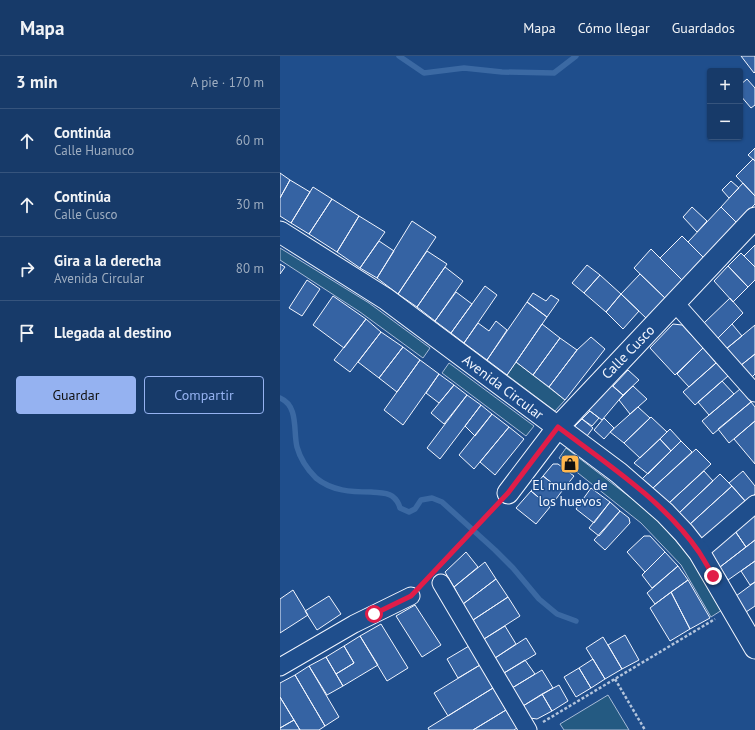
<!DOCTYPE html>
<html lang="es">
<head>
<meta charset="utf-8">
<style>
	body { margin:0; font-family:"PT Sans",sans-serif; background:#20416f; color:#f1f3f6 }
	.controls { position:absolute; right:12px; top:12px; display:grid; overflow:hidden; border-radius:4px; box-shadow:0 1px 3px #0004 }
	.controls button { width:36px; height:36px; display:grid; place-items:center; padding:0; border:0; border-bottom:1px solid #36547d; background:#173a69; color:#f1f3f6; font:20px sans-serif }
	.stop { position:absolute; width:12px; height:12px; margin:-9px; border:3px solid #e11d48; border-radius:50%; background:#fff }
	.stop.end { background:#e11d48; border-color:#fff; box-shadow:0 1px 4px #0008 }
	.list { margin:0; padding:0; list-style:none }
	h2 { display:flex; justify-content:space-between; align-items:center; height:52px; margin:0; padding:0 16px; font-size:17px }
	h2 small { font-size:13px; font-weight:400; color:#9eadc0 }
	.list li { display:grid; grid-template-columns:26px 1fr auto; gap:12px; align-items:center; box-sizing:border-box; height:64px; padding:0 16px; border-top:1px solid #36547d }
	.list b { display:block; font-size:15px; white-space:nowrap }
	.list p { margin:0; font-size:13px; white-space:nowrap; color:#9eadc0 }
	.list em { font-size:13px; font-style:normal; color:#9eadc0 }
	.actions { display:flex; gap:8px; padding:12px 16px }
	.actions a { flex:1; padding:9px 0; border:1px solid #95b2f1; border-radius:4px; text-align:center; font-size:14px; color:#95b2f1 }
	.actions .main { background:#95b2f1; color:#111 }
	.icon { flex:none; width:22px; height:22px; fill:none; stroke:currentColor; stroke-width:2; stroke-linecap:round; stroke-linejoin:round }
	.map { position:relative; flex:none; width:475px; height:674px; overflow:hidden }
	header { display:flex; align-items:center; gap:24px; box-sizing:border-box; height:56px; padding:0 20px; background:#173a69; border-bottom:1px solid #36547d }
	header strong { font-size:19px }
	nav { display:flex; gap:22px; margin-inline-start:auto; font-size:14px }
	main { display:flex }
	aside { flex:1; background:#173a69 }
	.map>svg:first-child { display:block }
	.green { fill:#245a82; stroke:#a8bbd7 }
	.lines { fill:none; stroke-linecap:round; stroke-linejoin:round }
	.stream { stroke:#3b69a3; stroke-width:5.5 }
	.building { fill:#3563a3; stroke:#f2f6ff }
	.minor-casing { stroke:#f2f6ff; stroke-width:19 }
	.tertiary-casing { stroke:#f2f6ff; stroke-width:23 }
	.path { stroke:#b3c4dc; stroke-width:2.5; stroke-dasharray:3 2; stroke-linecap:butt }
	.minor { stroke:#1f4e8c; stroke-width:17 }
	.tertiary { stroke:#1f4e8c; stroke-width:21 }
	.route { stroke:#e11d48; stroke-width:5 }
	.labels { text-anchor:middle; dominant-baseline:central; stroke-width:3; stroke-linejoin:round; paint-order:stroke }
	.street-label { font-size:14px; fill:#f2f6ff; stroke:#1f4e8c }
	.poi-label { font-size:14px; fill:#f2f6ff; stroke:#1f4e8c }
</style>
</head>
<body>
<header>
<strong>Mapa</strong>
<nav><a>Mapa</a><a>Cómo llegar</a><a>Guardados</a></nav>
</header>
<main>
<aside>
<h2>3 min<small>A pie · 170 m</small></h2>
<ul class="list">
<li><svg class="icon" aria-label="ahead" viewBox="0 0 24 24"><path d="M12 20V5M6 11l6-6 6 6"/></svg><div><b>Continúa</b><p>Calle Huanuco</p></div><em>60 m</em></li>
<li><svg class="icon" aria-label="ahead" viewBox="0 0 24 24"><path d="M12 20V5M6 11l6-6 6 6"/></svg><div><b>Continúa</b><p>Calle Cusco</p></div><em>30 m</em></li>
<li><svg class="icon" aria-label="right" viewBox="0 0 24 24"><path d="M7 20v-9h11M14 6l5 5-5 5"/></svg><div><b>Gira a la derecha</b><p>Avenida Circular</p></div><em>80 m</em></li>
<li><svg class="icon" aria-label="arrive" viewBox="0 0 24 24"><path d="M6 21V4h12l-3 4 3 4H6"/></svg><div><b>Llegada al destino</b></div></li>
</ul>
<div class="actions"><a class="main">Guardar</a><a>Compartir</a></div>
</aside>
<div class="map">
<svg width="475" height="674" viewBox="0 0 475 674">
	<rect width="100%" height="100%" fill="#1f4e8c"/>
	<!-- green -->
	<path class="green" d="M0 192 89 247 150 292 143 302 80 256 0 204Z
		M236 306 285 344 275 355 227 319Z
		M169 307 254 370 246 380 162 317Z
		M286 392 372 458 411 502 442 554 431 561 401 509 361 467 279 402Z
		M328 639 349 674H284L280 668Z"/>
	<g class="lines">
		<!-- stream -->
		<path class="stream" d="M119 0 144 17 184 12 222 16 274 17 296 0
			M0 342C19 350 13 375 17 391 20 402 28 414 36 422 52 435 71 436 91 436 98 437 106 436 112 440 116 443 119 448 120 452L129 456 135 453 141 444 152 442 162 446 215 494 233 512 259 543 277 558 296 565"/>
	</g>
	<!-- building -->
	<path class="building" d="M461 0H475V16L474 17Z
		M467 23 475 32V49L471 52 460 39V29Z
		M475 92V105L468 99Z
		M473 103 475 105V140L456 120Z
		M0 117 10 124 0 142Z
		M10 124 30 136 11 167 0 160V142Z
		M451 125 459 132 449 142 442 134Z
		M463 127 475 140V148L457 167 441 151Z
		M33 131 52 143 29 178 11 167Z
		M52 143 79 160 57 196 29 178Z
		M412 151 427 165 417 176 403 161Z
		M441 151 457 167 424 202 408 186Z
		M79 160 105 176 80 212 57 196Z
		M132 165 156 181 118 238 97 222Z
		M402 180 424 202 403 225 380 202Z
		M99 185 114 195 97 222 80 212Z
		M475 189V211L464 200Z
		M371 193 403 225 386 243 354 212Z
		M147 195 167 208 137 251 118 238Z
		M461 197 475 211V224L468 231 448 210Z
		M0 208 5 211 0 218Z
		M307 209 320 219 304 237 292 227Z
		M448 210 468 231 453 246 434 225Z
		M165 211 183 225 155 265 137 251Z
		M360 218 386 243 367 263 341 238Z
		M320 219 341 238 326 256 304 237Z
		M27 224 40 233 22 260 9 252Z
		M205 230 217 239 184 287 171 277Z
		M176 236 192 248 171 277 155 265Z
		M253 237 266 245 271 239 279 244 267 261 247 246Z
		M341 238 359 255 343 273 326 256Z
		M53 240 86 263 64 292 33 269Z
		M450 242 463 257 437 283 424 267Z
		M247 246 267 261 227 319 207 304Z
		M86 263 101 276 70 316 54 304Z
		M216 265 227 274 207 304 184 287 198 267 209 275Z
		M262 268 280 282 253 319 236 306Z
		M393 268 402 269 423 292 395 319 370 292Z
		M452 268 462 280 446 293 437 283Z
		M475 269V298L460 310 446 293Z
		M101 276 123 291 99 322 78 306Z
		M311 281 325 293 285 344 269 331 297 294Z
		M280 282 297 294 269 331 253 319Z
		M123 291 140 304 117 336 99 322Z
		M423 292 436 307 409 331 397 318Z
		M475 298V318L471 322 460 310Z
		M140 304 159 318 123 369 104 354Z
		M436 307 448 320 415 349 403 336Z
		M348 314 359 324 343 339 333 330Z
		M159 318 174 329 159 347 146 337Z
		M442 325 454 338 429 359 418 346Z
		M330 328 343 339 322 364 307 353Z
		M174 329 187 339 164 368 151 357Z
		M353 330 367 343 350 358 339 344Z
		M460 333 471 346 433 378 422 365Z
		M187 339 201 349 160 403 147 392Z
		M471 346 475 351V365L449 387 438 373Z
		M201 349 212 358 195 380 185 370Z
		M358 351 370 362 344 387 330 376Z
		M310 355 319 362 312 370 302 363Z
		M212 358 229 371 194 413 179 399Z
		M371 361 387 376 360 402 344 387Z
		M324 362 334 372 324 383 314 374Z
		M302 363 313 372 307 380 294 371Z
		M475 365V408L454 383Z
		M229 371 244 383 215 419 200 406Z
		M390 373 401 385 391 395 380 383Z
		M380 383 391 395 368 418 354 407Z
		M401 385 412 396 373 432 362 423Z
		M416 393 431 408 389 447 373 432Z
		M273 408H278L294 420 282 435 263 420Z
		M424 415 433 425 399 457 389 447Z
		M463 415 475 430V438L466 446 449 427Z
		M440 418 452 430 409 469 399 457Z
		M263 420 282 435 270 451 251 435Z
		M452 430 466 446 421 484 409 469Z
		M311 432 330 446 314 467 296 453Z
		M251 435 270 451 256 468 236 452Z
		M330 446 340 455 319 480 309 472Z
		M340 455 349 462 350 467 325 494 314 484Z
		M475 458V484L466 491 455 475Z
		M455 475 466 491 440 511 430 495Z
		M364 480H370L385 496 365 516 347 496Z
		M475 484V505L448 524 440 511Z
		M186 496 198 511 174 531 165 516Z
		M385 496 398 510 372 532 362 519Z
		M475 505V526L470 529 461 515Z
		M205 506 216 523 183 548 174 531Z
		M398 510 408 524 375 548 367 537Z
		M216 523 228 541 193 564 183 548Z
		M408 524 430 562 410 573 391 536Z
		M475 526V550L466 556 456 540Z
		M13 534 28 559 0 577V543Z
		M391 536 410 573 390 585 370 552Z
		M49 540 61 558 37 574 25 555Z
		M228 541 240 560 204 583 193 564Z
		M135 549 161 589 142 601 116 560Z
		M101 568 128 612 107 625 80 580Z
		M225 570 236 588 215 602 204 583Z
		M345 579 359 604 342 613 328 589Z
		M80 580 98 609 63 630 56 618 74 607 64 590Z
		M323 581 342 613 325 623 306 592Z
		M246 582 256 598 224 617 215 602Z
		M64 590 74 607 56 618 46 601Z
		M189 590 200 609 178 622 167 603Z
		M46 601 63 630 47 639 29 610Z
		M313 603 325 623 311 632 299 612Z
		M245 604 255 618 232 632 224 617Z
		M200 609 213 632 168 660 154 637Z
		M29 610 59 661 45 670 15 619Z
		M299 612 311 632 296 641 284 621Z
		M262 614 273 632 243 650 232 632Z
		M15 619 45 670 39 674H20L0 641V627Z
		M279 629 288 645 272 655 262 638Z
		M213 632 226 654 193 674H149L148 672Z
		M262 638 272 655 257 663 250 662 243 650Z
		M0 641 14 664 0 672Z
		M226 654 237 672 234 674H193Z
		M14 664 20 674H0V672Z"/>
	<g class="lines">
		<defs>
			<path id="minor" d="M395 247 475 337
				M419 496 475 448
				M161 527 248 674
				M0 611 74 568 131 540"/>
			<path id="tertiary" d="M0 176 106 243 339 417 385 457 404 477 419 496 475 592
				M228 437 278 371 475 162"/>
		</defs>
		<!-- minor casing -->
		<use href="#minor" class="minor-casing"/>
		<!-- tertiary casing -->
		<use href="#tertiary" class="tertiary-casing"/>
		<!-- path -->
		<path class="path" d="M160 510 215 450
			M335 623 365 674
			M263 666 435 563"/>
		<!-- minor -->
		<use href="#minor" class="minor"/>
		<!-- tertiary -->
		<use href="#tertiary" class="tertiary"/>
	</g>
	<g class="lines">
		<!-- route -->
		<path class="route" d="M94 558 131 540 228 437 278 371C326 407 385 446 419 496 424 504 429 512 433 520"/>
	</g>
	<!-- icons -->
	<defs>
		<symbol id="shop-square" viewBox="-11 -11 22 22"><rect x="-9" y="-9" width="18" height="18" rx="4" fill="#ffb74d" stroke="#1f4e8c"/><path d="M-5-2.5h2.3a2.7 3.5 0 0 1 5.4 0H5L5.5 6h-11ZM-1.5-2.5h3a1.5 2.3 0 0 0-3 0Z" fill="#111"/></symbol>
	</defs>
	<g fill-rule="evenodd">
		<use href="#shop-square" x="279" y="397" width="22" height="22"/>
	</g>
	<g class="labels">
		<!-- street labels -->
		<g class="street-label">
			<text transform="translate(348 296) rotate(-46)">Calle Cusco</text>
			<text transform="translate(223 331) rotate(37)">Avenida Circular</text>
		</g>
		<!-- poi labels -->
		<g class="poi-label">
			<text x="290" y="429">El mundo de<tspan x="290" dy="16">los huevos</tspan></text>
		</g>
	</g>
</svg>
<div class="controls">
<button>+</button>
<button>−</button>
</div>
<div class="stop" style="left:94px;top:558px"></div>
<div class="stop end" style="left:433px;top:520px"></div>
</div>
</main>
</body>
</html>
